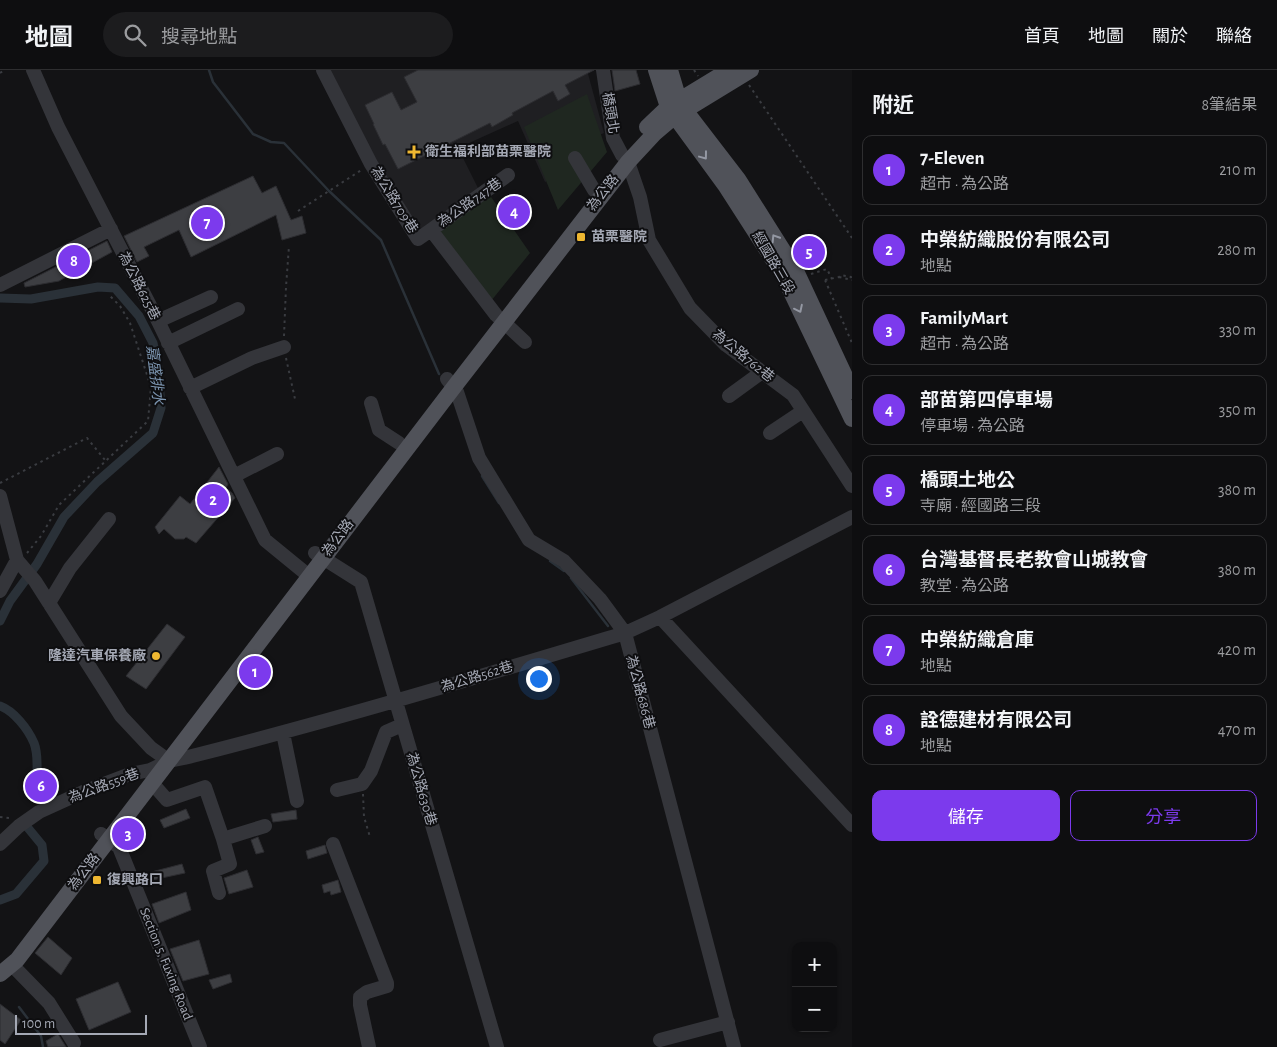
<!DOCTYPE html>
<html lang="zh-TW">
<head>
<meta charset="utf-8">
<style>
	body { margin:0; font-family:"Alegreya Sans","Noto Sans TC",sans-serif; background:#1c1c1e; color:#f1f3f6 }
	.controls { position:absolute; right:15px; bottom:15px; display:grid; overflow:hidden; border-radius:10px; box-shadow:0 1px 4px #0004 }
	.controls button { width:45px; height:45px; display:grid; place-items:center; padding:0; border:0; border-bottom:1px solid #2e2e30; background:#0e0e10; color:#f1f3f6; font:25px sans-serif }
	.scale { position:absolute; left:15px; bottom:12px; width:132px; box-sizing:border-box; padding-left:5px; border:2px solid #a5a9b5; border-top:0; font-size:14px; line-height:18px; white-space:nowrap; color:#a5a9b5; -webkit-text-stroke:4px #0e0e10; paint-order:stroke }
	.you { position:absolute; left:538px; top:608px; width:18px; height:18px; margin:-12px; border:4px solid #fff; border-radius:50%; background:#1a73e8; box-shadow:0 0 0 8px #1a73e833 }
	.badge { display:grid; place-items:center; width:32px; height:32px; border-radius:50%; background:#7c3aed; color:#fff; font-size:16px; font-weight:700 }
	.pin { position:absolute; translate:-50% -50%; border:2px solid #fff; box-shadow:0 1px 5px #0006 }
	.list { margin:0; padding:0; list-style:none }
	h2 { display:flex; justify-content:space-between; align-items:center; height:65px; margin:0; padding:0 20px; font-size:21px }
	h2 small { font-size:16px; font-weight:400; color:#9b9c9f }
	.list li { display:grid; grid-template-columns:32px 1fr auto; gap:15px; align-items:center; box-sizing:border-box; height:70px; margin:0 10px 10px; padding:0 10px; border:1px solid #2e2e30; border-radius:10px }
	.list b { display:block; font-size:19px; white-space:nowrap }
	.list p { margin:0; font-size:16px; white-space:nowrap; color:#9b9c9f }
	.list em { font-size:16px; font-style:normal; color:#9b9c9f }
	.actions { display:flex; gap:10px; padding:15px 20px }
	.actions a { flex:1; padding:11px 0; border:1px solid #7c3aed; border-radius:10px; text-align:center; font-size:18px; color:#7c3aed }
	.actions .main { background:#7c3aed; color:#fff }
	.icon { flex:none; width:28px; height:28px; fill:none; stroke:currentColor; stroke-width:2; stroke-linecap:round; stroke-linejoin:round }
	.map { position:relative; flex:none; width:852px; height:977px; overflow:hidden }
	header { display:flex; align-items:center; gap:30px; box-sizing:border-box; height:70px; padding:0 25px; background:#0e0e10; border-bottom:1px solid #2e2e30 }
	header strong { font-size:24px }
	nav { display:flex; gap:28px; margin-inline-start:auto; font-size:18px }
	.search { width:350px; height:45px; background:#1c1c1e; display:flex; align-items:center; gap:12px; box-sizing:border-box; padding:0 18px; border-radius:28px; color:#9b9c9f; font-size:19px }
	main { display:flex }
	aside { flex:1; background:#0e0e10 }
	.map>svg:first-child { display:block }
	.built { fill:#1f1f22 }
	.green { fill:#1f2720 }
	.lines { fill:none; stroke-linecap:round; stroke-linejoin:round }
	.stream { stroke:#2a3138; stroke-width:2.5 }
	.canal { stroke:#2a3138; stroke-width:9 }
	.building { fill:#3d3e42; stroke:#2d2d31 }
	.path { stroke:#3a3c41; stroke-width:2; stroke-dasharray:2.5 4; stroke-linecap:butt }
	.minor { stroke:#34353a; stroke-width:14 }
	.major { stroke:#505259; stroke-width:16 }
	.oneway { stroke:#9498a3 }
	.poi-dot { fill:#eeb731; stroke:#0e0e10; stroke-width:2 }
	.labels { text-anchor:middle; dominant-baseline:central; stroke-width:4; stroke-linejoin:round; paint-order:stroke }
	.street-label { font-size:14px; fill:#a5a9b5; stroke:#0e0e10 }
	.poi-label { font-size:14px; font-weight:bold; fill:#a5a9b5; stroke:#0e0e10; text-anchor:start }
	.water-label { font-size:15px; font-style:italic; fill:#7c95b0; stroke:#0e0e10 }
</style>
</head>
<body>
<header>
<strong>地圖</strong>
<div class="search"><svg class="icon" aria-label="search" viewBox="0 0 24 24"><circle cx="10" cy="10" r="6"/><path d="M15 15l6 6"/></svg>搜尋地點</div>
<nav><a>首頁</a><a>地圖</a><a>關於</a><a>聯絡</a></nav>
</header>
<main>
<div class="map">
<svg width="852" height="977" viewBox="0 0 852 977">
	<rect width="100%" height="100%" fill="#131315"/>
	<!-- built -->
	<path class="built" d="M326 0H587L604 63 576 76 571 97 545 112 518 51 458 78 479 120 419 163 374 93Z"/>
	<!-- green -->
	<path class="green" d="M587 24 607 82 558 140 524 57Z
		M489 124 530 183 491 231 438 161Z"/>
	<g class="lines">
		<!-- stream -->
		<path class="stream" d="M209 0 213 12 253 64 271 72 284 73 329 121 381 170 439 304
			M482 406 499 433
			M550 491 564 501
			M571 508 608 556
			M19 937 41 966 43 977"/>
		<!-- canal -->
		<path class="canal" d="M0 228 31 229 98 217 115 218 139 246 153 273 158 297 161 338 153 363 97 412 64 447 37 494 10 531 0 551
			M0 636C14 641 28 659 34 673 38 683 37 694 37 704
			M0 830 16 824 44 791 42 775 28 758"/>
	</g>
	<!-- building -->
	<path class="building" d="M418 0H594L565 15 570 24 558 31 553 21 512 43 513 45 492 57 490 53 398 99 385 74 383 75 373 54H374L365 35 392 22 401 40 417 32 404 7Z
		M612 0H636L640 14 615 21Z
		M253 106 262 123 276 116 291 150 302 146 306 163 282 170 276 145 191 187 179 160 144 177 149 186 137 192 124 166Z
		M107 171 112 182 59 211 25 217 24 213Z
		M219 397 228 414 226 418 232 423 235 428 196 473 186 467 184 469H175L164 459 159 464 155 457 180 426 190 434Z
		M167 554 185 567 146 619 126 606Z
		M186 739 190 748 164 758 160 750Z
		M296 740 297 749 273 752 271 744Z
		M258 767 264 782 256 784 251 770Z
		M325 775 327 783 308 789 306 781Z
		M182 794 185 803 143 812 140 805Z
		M247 800 253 817 229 824 224 808Z
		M338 810 341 822 331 825 330 821 324 823 322 815Z
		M186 822 191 840 159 853 152 834Z
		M48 867 72 888 61 905 35 883Z
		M199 870 209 904 183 911 170 879Z
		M230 904 232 912 213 919 209 910Z
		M118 912 131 942 89 960 76 929Z
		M0 934 21 950 5 974 0 970Z
		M58 964 66 977H48L46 971Z"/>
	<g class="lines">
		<!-- path -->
		<path class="path" d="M694 0 698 6
			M0 3 5 0
			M749 15 852 168
			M298 141 363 99
			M811 204 827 199 832 209
			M839 207 852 210
			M825 210 852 273
			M825 210 839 207 841 205 851 207 852 209
			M284 266 286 217 289 176
			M286 288 295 329
			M0 413 87 368 105 390
			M27 483 41 466 59 435 148 351 151 317 130 253 120 236 109 225
			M363 724 364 747 370 767
			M0 747 10 748"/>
		<!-- minor -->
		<path class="minor" d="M33 0 58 57 158 251 265 470 309 506
			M323 0 371 94 418 169 431 160 496 245 525 272
			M603 0 613 68 622 85 628 92 640 127 649 170 690 238 726 275 793 325 852 416
			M575 88 594 120 601 126
			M431 160 508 105
			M0 215 111 159
			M158 251 211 227
			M168 273 238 239
			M447 309 457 322 479 388 529 470 564 491 600 529 625 563 734 977
			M190 318 252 288 284 277
			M729 326 762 302
			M371 333 379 360 399 373
			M770 363 803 341
			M234 406 277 384
			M0 426 17 490 35 511 121 646 151 678 169 691
			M315 483 361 512 497 977
			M0 521 17 490
			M49 533 70 498 109 449
			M660 547 852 755
			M283 663 297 731
			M152 713 167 730 205 717 223 769 230 794 213 801 219 823
			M337 720 362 714 371 701 386 662 402 655
			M101 764 119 777 200 977
			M223 769 265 756
			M0 774 19 756 39 742 83 722 130 704 150 700 169 691 184 688C332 651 478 607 625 563L660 547 852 447
			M333 774 387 913V916L367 922 360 927V935L369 977
			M14 897 49 933 74 973
			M660 970 728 952"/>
		<!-- major -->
		<path class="major" d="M656 0 668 37 725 115 783 205 852 349
			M670 0 679 30 685 40 738 109 796 201 852 321
			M647 57 668 37 729 0
			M0 904 17 890 454 317 628 92 654 64 674 47 751 0"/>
	</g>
	<!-- one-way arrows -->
	<defs><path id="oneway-chevron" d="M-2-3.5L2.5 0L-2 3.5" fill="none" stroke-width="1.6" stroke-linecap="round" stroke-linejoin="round" transform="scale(1.25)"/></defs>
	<g class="oneway">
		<use href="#oneway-chevron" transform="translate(704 86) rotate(53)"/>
		<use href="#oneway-chevron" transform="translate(775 168) rotate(-122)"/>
		<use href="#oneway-chevron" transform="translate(799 239) rotate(64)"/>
	</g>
	<!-- markers -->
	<g class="poi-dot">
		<path d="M411.5 74.5h5v5h5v5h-5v5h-5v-5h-5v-5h5z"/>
		<rect x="576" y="162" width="10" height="10" rx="2.5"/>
		<circle cx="156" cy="586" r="5"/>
		<rect x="92" y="805" width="10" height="10" rx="2.5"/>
	</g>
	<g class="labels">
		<!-- street labels -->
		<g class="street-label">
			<text transform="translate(610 43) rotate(81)">橋頭北</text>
			<text transform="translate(603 123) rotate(-52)">為公路</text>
			<text transform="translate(394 130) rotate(58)">為公路709巷</text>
			<text transform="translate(470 133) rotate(-35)">為公路747巷</text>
			<text transform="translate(773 193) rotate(60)">經國路三段</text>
			<text transform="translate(139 216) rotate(63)">為公路625巷</text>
			<text transform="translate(743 286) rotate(39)">為公路762巷</text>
			<text transform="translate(338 468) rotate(-53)">為公路</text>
			<text transform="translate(477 607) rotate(-17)">為公路562巷</text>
			<text transform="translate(640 622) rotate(75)">為公路686巷</text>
			<text transform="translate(104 716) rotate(-20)">為公路559巷</text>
			<text transform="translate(421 719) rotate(74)">為公路630巷</text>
			<text transform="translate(84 802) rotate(-53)">為公路</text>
			<text transform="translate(166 894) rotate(68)">Section 5, Fuxing Road</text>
		</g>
		<!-- poi labels -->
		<g class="poi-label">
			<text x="425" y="82">衛生福利部苗栗醫院</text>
			<text x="591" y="167">苗栗醫院</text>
			<text x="146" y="586" text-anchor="end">隆達汽車保養廠</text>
			<text x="107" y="810">復興路口</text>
		</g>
		<!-- water labels -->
		<g class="water-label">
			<text transform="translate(155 305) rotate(83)">嘉盛排水</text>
		</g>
	</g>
</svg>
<div class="controls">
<button>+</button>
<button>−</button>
</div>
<div class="scale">100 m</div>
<div class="you"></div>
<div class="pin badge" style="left:255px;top:602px">1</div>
<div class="pin badge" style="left:213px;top:430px">2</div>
<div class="pin badge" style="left:128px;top:764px">3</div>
<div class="pin badge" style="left:514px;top:142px">4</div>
<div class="pin badge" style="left:809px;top:182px">5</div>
<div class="pin badge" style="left:41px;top:716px">6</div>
<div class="pin badge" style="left:207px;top:153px">7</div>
<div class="pin badge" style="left:74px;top:191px">8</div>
</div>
<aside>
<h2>附近<small>8筆結果</small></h2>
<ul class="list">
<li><span class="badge">1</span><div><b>7-Eleven</b><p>超市 · 為公路</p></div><em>210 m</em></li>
<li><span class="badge">2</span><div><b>中榮紡織股份有限公司</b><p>地點</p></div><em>280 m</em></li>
<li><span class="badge">3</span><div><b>FamilyMart</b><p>超市 · 為公路</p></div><em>330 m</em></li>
<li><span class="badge">4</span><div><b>部苗第四停車場</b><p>停車場 · 為公路</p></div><em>350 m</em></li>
<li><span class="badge">5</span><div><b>橋頭土地公</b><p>寺廟 · 經國路三段</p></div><em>380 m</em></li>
<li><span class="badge">6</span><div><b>台灣基督長老教會山城教會</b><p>教堂 · 為公路</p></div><em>380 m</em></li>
<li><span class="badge">7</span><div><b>中榮紡織倉庫</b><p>地點</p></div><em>420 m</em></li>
<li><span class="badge">8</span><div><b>詮德建材有限公司</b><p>地點</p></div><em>470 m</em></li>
</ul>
<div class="actions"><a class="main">儲存</a><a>分享</a></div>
</aside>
</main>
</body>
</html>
